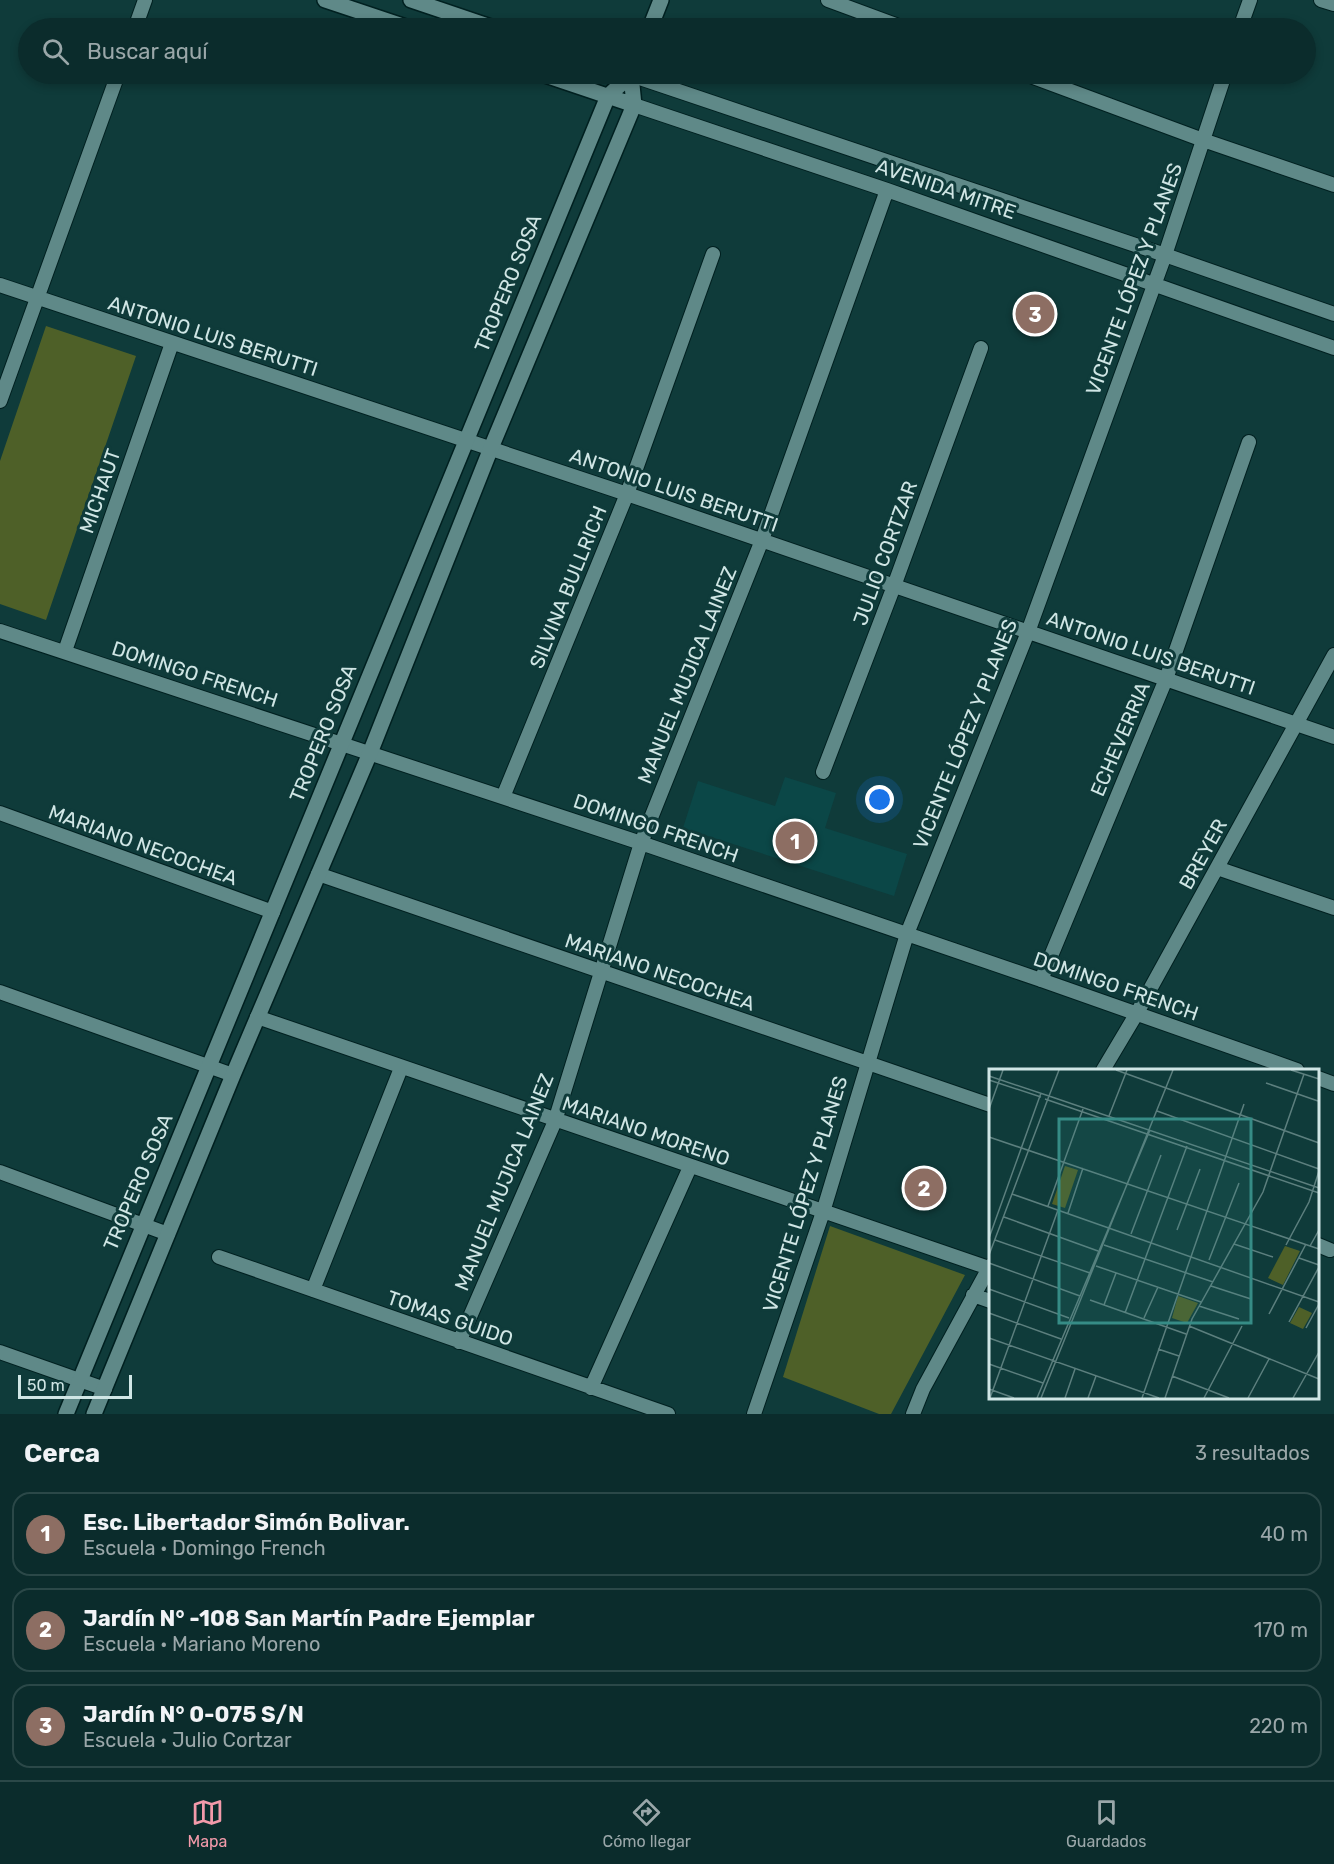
<!DOCTYPE html>
<html lang="es">
<head>
<meta charset="utf-8">
<style>
	body { margin:0; font-family:Rubik,sans-serif; background:#143434; color:#f1f3f6 }
	.scale { position:absolute; left:18px; bottom:15px; width:114px; box-sizing:border-box; padding-left:6px; border:3px solid #d0e6e5; border-top:0; font-size:16px; line-height:21px; white-space:nowrap; color:#d0e6e5; -webkit-text-stroke:4px #0f3b3a; paint-order:stroke }
	.you { position:absolute; left:880px; top:800px; width:21px; height:21px; margin:-15px; border:4px solid #fff; border-radius:50%; background:#1a73e8; box-shadow:0 0 0 9px #1a73e833 }
	.badge { display:grid; place-items:center; width:39px; height:39px; border-radius:50%; background:#f39aaa; color:#fff; font-size:20px; font-weight:700 }
	.pin { position:absolute; translate:-50% -50%; border:3px solid #fff; box-shadow:0 2px 6px #0006 }
	.list { margin:0; padding:0; list-style:none }
	h2 { display:flex; justify-content:space-between; align-items:center; height:78px; margin:0; padding:0 24px; font-size:26px }
	h2 small { font-size:20px; font-weight:400; color:#9aa7a9 }
	.list li { display:grid; grid-template-columns:39px 1fr auto; gap:18px; align-items:center; box-sizing:border-box; height:84px; margin:0 12px 12px; padding:0 12px; border:2px solid #2b4848; border-radius:18px }
	.list b { display:block; font-size:22px; white-space:nowrap }
	.list p { margin:0; font-size:20px; white-space:nowrap; color:#9aa7a9 }
	.list em { font-size:20px; font-style:normal; color:#9aa7a9 }
	.icon { flex:none; width:33px; height:33px; fill:none; stroke:currentColor; stroke-width:2; stroke-linecap:round; stroke-linejoin:round }
	.map { position:relative; flex:none; width:1334px; height:1414px; overflow:hidden }
	.search { position:absolute; background:#0b2c2c; box-shadow:0 3px 9px #0003; left:18px; right:18px; top:18px; height:66px; display:flex; align-items:center; gap:15px; box-sizing:border-box; padding:0 21px; border-radius:33px; color:#9aa7a9; font-size:22px }
	.sheet { height:366px; background:#0b2c2c }
	nav { display:flex; justify-content:space-around; align-items:center; box-sizing:border-box; height:84px; border-top:2px solid #2b4848; background:#0b2c2c; font-size:16px; color:#9aa7a9 }
	nav a { display:grid; justify-items:center; gap:3px }
	nav .on { color:#f39aaa }
	.map>svg:first-child { display:block }
	.built { fill:#0b4747 }
	.green { fill:#4e6028 }
	.lines { fill:none; stroke-linecap:round; stroke-linejoin:round }
	.minor-casing { stroke:#002020; stroke-width:16 }
	.tertiary-casing { stroke:#002020; stroke-width:18 }
	.minor { stroke:#5f8988; stroke-width:14 }
	.tertiary { stroke:#5f8988; stroke-width:15 }
	.labels { text-anchor:middle; dominant-baseline:central; stroke-width:6; stroke-linejoin:round; paint-order:stroke }
	.street-label { font-size:20px; fill:#d0e6e5; stroke:#0f3b3a }
	.inset-road { fill:none; stroke:#5c7f7e; stroke-width:1.5 }
	.view { fill:#368c86; fill-opacity:0.15; stroke:#368c86; stroke-width:3 }
	.inset-edge { fill:none; stroke:#d0e6e5; stroke-width:3 }
</style>
</head>
<body>
<div class="map">
<svg width="1334" height="1414" viewBox="0 0 1334 1414">
	<rect width="100%" height="100%" fill="#0f3b3a"/>
	<!-- built -->
	<path class="built" d="M785 777 836 793 825 828 907 854 894 896 683 828 698 781 775 806Z"/>
	<!-- green -->
	<path class="green" d="M46 326 136 356 46 620 0 604V461Z
		M830 1226 965 1275 891 1414H879L783 1377Z"/>
	<g class="lines">
		<defs>
			<path id="minor" d="M828 0 904 28
				M1321 0 1334 4
				M135 28 145 0
				M1240 28 1250 0
				M1025 74 1203 140 1334 185
				M631 75 1165 255 1334 314
				M634 105 887 190 1334 348
				M0 285 627 494 1334 737
				M0 401 118 74
				M0 631 641 843 1041 980 1297 1070
				M65 651 172 343
				M823 772 894 586 981 348
				M503 797 627 494 713 254
				M0 813 273 912
				M1217 868 1334 908
				M318 874 990 1105
				M1041 980 1166 679 1249 442
				M0 992 233 1075
				M257 1017 989 1268
				M1103 1070 1137 1013 1334 655
				M1318 1078 1334 1084
				M0 1172 168 1234
				M1318 1245 1330 1250
				M219 1257 668 1414
				M313 1290 401 1068
				M973 1295 990 1301
				M459 1342 555 1121 641 843 762 540 887 190
				M0 1352 105 1389
				M591 1388 690 1167
				M754 1414 823 1212 907 934 1028 632 1165 255 1225 74
				M913 1414 923 1389 990 1266"/>
			<path id="tertiary" d="M325 0 409 28
				M411 0 494 28
				M650 28 661 0
				M542 74 634 105
				M66 1414 608 96 632 74
				M94 1414 233 1075 370 753 491 448 634 105 631 75"/>
		</defs>
		<!-- minor casing -->
		<use href="#minor" class="minor-casing"/>
		<!-- tertiary casing -->
		<use href="#tertiary" class="tertiary-casing"/>
		<!-- minor -->
		<use href="#minor" class="minor"/>
		<!-- tertiary -->
		<use href="#tertiary" class="tertiary"/>
	</g>
	<g class="labels">
		<!-- street labels -->
		<g class="street-label">
			<text transform="translate(946 189) rotate(19)">AVENIDA MITRE</text>
			<text transform="translate(1134 279) rotate(-70)">VICENTE LÓPEZ Y PLANES</text>
			<text transform="translate(508 283) rotate(-68)">TROPERO SOSA</text>
			<text transform="translate(213 336) rotate(18)">ANTONIO LUIS BERUTTI</text>
			<text transform="translate(674 490) rotate(19)">ANTONIO LUIS BERUTTI</text>
			<text transform="translate(100 491) rotate(-71)">MICHAUT</text>
			<text transform="translate(885 553) rotate(-70)">JULIO CORTZAR</text>
			<text transform="translate(568 587) rotate(-68)">SILVINA BULLRICH</text>
			<text transform="translate(1151 653) rotate(19)">ANTONIO LUIS BERUTTI</text>
			<text transform="translate(195 674) rotate(18)">DOMINGO FRENCH</text>
			<text transform="translate(687 675) rotate(-68)">MANUEL MUJICA LAINEZ</text>
			<text transform="translate(323 733) rotate(-68)">TROPERO SOSA</text>
			<text transform="translate(965 734) rotate(-68)">VICENTE LÓPEZ Y PLANES</text>
			<text transform="translate(1120 739) rotate(-67)">ECHEVERRIA</text>
			<text transform="translate(656 828) rotate(19)">DOMINGO FRENCH</text>
			<text transform="translate(143 845) rotate(20)">MARIANO NECOCHEA</text>
			<text transform="translate(1203 854) rotate(-61)">BREYER</text>
			<text transform="translate(660 972) rotate(19)">MARIANO NECOCHEA</text>
			<text transform="translate(1116 986) rotate(19)">DOMINGO FRENCH</text>
			<text transform="translate(646 1131) rotate(19)">MARIANO MORENO</text>
			<text transform="translate(138 1182) rotate(-67)">TROPERO SOSA</text>
			<text transform="translate(504 1182) rotate(-68)">MANUEL MUJICA LAINEZ</text>
			<text transform="translate(805 1194) rotate(-73)">VICENTE LÓPEZ Y PLANES</text>
			<text transform="translate(450 1318) rotate(19)">TOMAS GUIDO</text>
		</g>
	</g>
	<!-- overview -->
	<g transform="translate(989 1069)">
		<rect width="330" height="330" fill="#0f3b3a"/>
		<path d="M76 97 89 101 76 139 63 135ZM296 177 311 182 294 216 279 209ZM189 227 209 234 198 254 183 249ZM310 238 323 244 314 260 301 254Z" fill="#4e6028"/>
		<path class="inset-road" d="M70 1 60 27 330 119M127 1 330 74M302 1 330 10M0 7 60 27 0 186M0 11 52 28M277 14 329 32M56 30 330 124M0 40 14 1M168 42 330 100M120 47 138 1M0 68 330 180M23 125 330 233M59 137 94 40M79 144 94 99M15 148 109 182M188 161 211 100M142 165 172 86M0 169 52 24M6 171 101 204M245 175 284 188M115 176 224 213M297 176 320 133 330 102M321 177 330 161M310 189 330 196M220 191 250 114M0 194 91 227M107 197 212 233M222 217 262 230M0 220 80 249M101 231 197 265M115 236 127 204M210 237 250 250M0 244 72 270M136 244 198 77M280 245 317 175M155 249 169 218M300 253 330 198M200 257 330 310M317 259 330 235M0 269 170 329M169 280 190 287M0 295 54 314M183 307 240 329M0 320 25 329M1 329 69 141M48 329 161 61M52 329 184 1M76 329 86 300M99 329 107 307M153 329 255 35M176 329 203 250 274 123 315 5M215 329 253 257M259 329 280 290M304 329 330 283"/>
		<path class="view" d="M70 50H262V254H70Z"/>
		<rect width="330" height="330" class="inset-edge"/>
	</g>
</svg>
<div class="scale">50 m</div>
<div class="you"></div>
<div class="pin badge" style="left:795px;top:841px;background:#8d6e63">1</div>
<div class="pin badge" style="left:924px;top:1188px;background:#8d6e63">2</div>
<div class="pin badge" style="left:1035px;top:314px;background:#8d6e63">3</div>
<div class="search"><svg class="icon" aria-label="search" viewBox="0 0 24 24"><circle cx="10" cy="10" r="6"/><path d="M15 15l6 6"/></svg>Buscar aquí</div>
</div>
<section class="sheet">
<h2>Cerca<small>3 resultados</small></h2>
<ul class="list">
<li><span class="badge" style="background:#8d6e63">1</span><div><b>Esc. Libertador Simón Bolivar.</b><p>Escuela · Domingo French</p></div><em>40 m</em></li>
<li><span class="badge" style="background:#8d6e63">2</span><div><b>Jardín N° -108 San Martín Padre Ejemplar</b><p>Escuela · Mariano Moreno</p></div><em>170 m</em></li>
<li><span class="badge" style="background:#8d6e63">3</span><div><b>Jardín N° 0-075 S/N</b><p>Escuela · Julio Cortzar</p></div><em>220 m</em></li>
</ul>
</section>
<nav>
<a class="on"><svg class="icon" aria-label="map" viewBox="0 0 24 24"><path d="M3 6l6-2 6 2 6-2v14l-6 2-6-2-6 2zM9 4v14M15 6v14"/></svg>Mapa</a>
<a><svg class="icon" aria-label="directions" viewBox="0 0 24 24"><path d="M12 3l9 9-9 9-9-9zM9 14v-3h6M13 9l2 2-2 2"/></svg>Cómo llegar</a>
<a><svg class="icon" aria-label="saved" viewBox="0 0 24 24"><path d="M7 4h10v16l-5-4-5 4z"/></svg>Guardados</a>
</nav>
</body>
</html>
